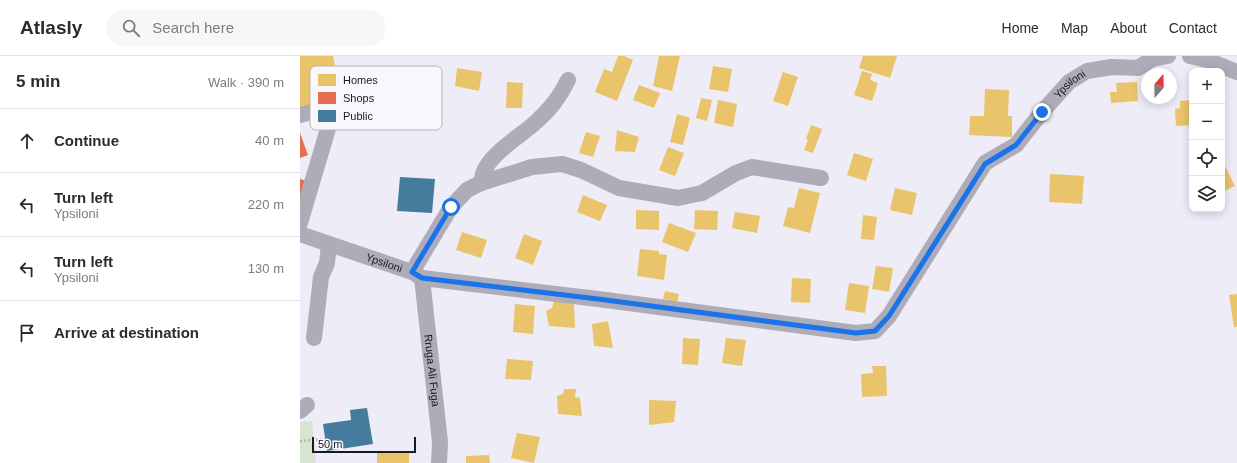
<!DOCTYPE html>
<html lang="en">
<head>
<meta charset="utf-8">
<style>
	body { margin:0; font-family:Helvetica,sans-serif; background:#f7f7f7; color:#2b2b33 }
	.controls { position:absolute; right:12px; top:12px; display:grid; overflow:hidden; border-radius:8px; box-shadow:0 2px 10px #0003 }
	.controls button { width:36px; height:36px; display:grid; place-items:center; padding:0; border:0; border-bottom:1px solid #e1e1e2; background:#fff; color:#2b2b33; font:20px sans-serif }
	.compass { position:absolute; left:841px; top:12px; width:36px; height:36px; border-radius:50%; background:#fff; box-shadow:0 2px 10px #0003; rotate:20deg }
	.scale { position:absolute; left:12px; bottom:10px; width:104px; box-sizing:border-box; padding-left:4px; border:2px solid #1a1821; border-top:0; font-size:11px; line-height:14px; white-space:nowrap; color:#1a1821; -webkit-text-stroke:3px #f8f7fc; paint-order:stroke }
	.stop { position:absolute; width:12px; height:12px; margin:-9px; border:3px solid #1a73e8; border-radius:50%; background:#fff }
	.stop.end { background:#1a73e8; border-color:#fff; box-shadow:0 1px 4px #0008 }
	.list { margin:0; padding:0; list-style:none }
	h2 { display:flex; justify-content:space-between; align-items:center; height:52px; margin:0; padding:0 16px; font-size:17px }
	h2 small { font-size:13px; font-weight:400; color:#7c7c81 }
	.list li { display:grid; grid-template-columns:26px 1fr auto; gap:12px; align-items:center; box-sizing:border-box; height:64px; padding:0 16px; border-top:1px solid #e1e1e2 }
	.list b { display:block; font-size:15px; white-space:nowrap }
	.list p { margin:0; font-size:13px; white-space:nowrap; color:#7c7c81 }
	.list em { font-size:13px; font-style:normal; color:#7c7c81 }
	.icon { flex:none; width:22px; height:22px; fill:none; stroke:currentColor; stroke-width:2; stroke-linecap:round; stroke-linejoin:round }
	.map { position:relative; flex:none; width:937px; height:407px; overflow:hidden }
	header { display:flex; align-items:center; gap:24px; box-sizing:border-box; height:56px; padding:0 20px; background:#fff; border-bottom:1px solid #e1e1e2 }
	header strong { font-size:19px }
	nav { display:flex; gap:22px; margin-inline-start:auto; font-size:14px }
	.search { width:280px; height:36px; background:#f7f7f7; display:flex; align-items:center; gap:10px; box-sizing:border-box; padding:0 14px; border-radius:22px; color:#7c7c81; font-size:15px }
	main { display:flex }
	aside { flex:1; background:#fff }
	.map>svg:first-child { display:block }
	.green { fill:#d8e4d2 }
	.homes { fill:#e9c46a }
	.shops { fill:#e76f51 }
	.public { fill:#457b9d }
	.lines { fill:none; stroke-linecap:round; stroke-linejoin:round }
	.path { stroke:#b2b0bb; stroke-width:2.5; stroke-dasharray:2 2; stroke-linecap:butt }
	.service { stroke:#afacba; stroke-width:8 }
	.minor { stroke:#afacba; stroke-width:16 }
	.route { stroke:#1a73e8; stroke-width:5 }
	.labels { text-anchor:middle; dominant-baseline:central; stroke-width:4; stroke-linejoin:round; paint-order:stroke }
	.street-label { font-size:11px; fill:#1a1821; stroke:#f8f7fc }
	.key { fill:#f8f7fc; stroke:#b5b4ba; stroke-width:1 }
	.key-label { font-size:11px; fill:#1a1821 }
</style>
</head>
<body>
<header>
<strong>Atlasly</strong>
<div class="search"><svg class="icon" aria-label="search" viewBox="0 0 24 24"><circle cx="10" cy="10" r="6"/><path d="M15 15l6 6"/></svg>Search here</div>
<nav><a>Home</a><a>Map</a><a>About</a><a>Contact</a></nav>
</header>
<main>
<aside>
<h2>5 min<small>Walk · 390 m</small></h2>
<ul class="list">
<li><svg class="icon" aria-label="ahead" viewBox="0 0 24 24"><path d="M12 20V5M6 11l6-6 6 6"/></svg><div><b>Continue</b></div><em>40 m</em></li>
<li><svg class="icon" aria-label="left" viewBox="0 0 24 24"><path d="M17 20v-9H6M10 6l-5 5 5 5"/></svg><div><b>Turn left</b><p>Ypsiloni</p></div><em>220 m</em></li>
<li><svg class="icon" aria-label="left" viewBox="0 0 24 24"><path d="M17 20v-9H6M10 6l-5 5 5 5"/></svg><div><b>Turn left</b><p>Ypsiloni</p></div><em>130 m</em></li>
<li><svg class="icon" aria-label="arrive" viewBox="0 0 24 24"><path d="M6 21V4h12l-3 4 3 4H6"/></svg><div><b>Arrive at destination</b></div></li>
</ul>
</aside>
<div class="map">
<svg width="937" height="407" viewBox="0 0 937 407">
	<rect width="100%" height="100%" fill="#eeecf7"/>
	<!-- green -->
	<path class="green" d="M12 365 16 407H0V366Z"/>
	<!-- homes -->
	<path class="homes" d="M0 0H33L39 29 14 34 16 48 0 52Z
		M318 0H324L333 4 317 45 295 36 304 13 312 16Z
		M359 0H380L372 35 353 30Z
		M563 0H597L590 22 559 12Z
		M413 10 432 13 428 36 409 33Z
		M157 12 182 16 179 35 155 30Z
		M562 15 572 18 570 24 578 27 572 45 554 39Z
		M483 16 498 21 488 50 473 45Z
		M207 26 223 27 222 52H206Z
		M837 26 838 45 811 47 810 36H817L816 27Z
		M339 29 360 37 354 52 333 44Z
		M685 33 709 34 708 60H712V81L669 79 670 60H684Z
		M401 42 412 44 407 65 396 62Z
		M418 44 437 48 433 71 414 67Z
		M892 44V69L876 70 875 53 880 52V45Z
		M377 58 390 62 383 89 370 86Z
		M511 69 522 73 513 97 504 94 508 84 506 83Z
		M317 74 339 81 335 96 315 95Z
		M286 76 300 80 293 101 279 97Z
		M368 91 384 97 375 120 359 114Z
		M554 97 573 103 566 125 547 119Z
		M922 104 935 130 922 136Z
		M750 118 784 120 782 148 749 146Z
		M499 132 520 137 510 177 483 170 488 151 494 152Z
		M595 132 617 137 612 159 590 154Z
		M283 139 307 149 300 165 277 156Z
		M336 154 359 155V174L336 173Z
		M395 154 418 155 417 174 394 173Z
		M435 156 460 160 457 177 432 172Z
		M563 159 577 161 574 184 561 183Z
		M369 167 396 177 388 196 362 186Z
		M162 176 187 184 181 202 156 194Z
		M224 178 242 185 233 209 215 202Z
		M340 193 359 195V198L367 199 364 224 337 220Z
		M576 210 593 212 589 236 572 233Z
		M492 222 511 223 510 247 491 246Z
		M549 227 569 230 565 257 545 254Z
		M365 235 379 238 377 246 363 243Z
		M937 238V271H934L929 239Z
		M254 245 274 248 275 272 249 270 246 255 252 252Z
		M215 248 235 250 233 278 213 276Z
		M308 265 313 292 294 290 292 268Z
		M383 282 400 283 398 309 382 308Z
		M426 282 446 284 442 310 422 307Z
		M207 303 233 305 231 324 205 323Z
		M572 310H586L587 340 562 341 561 318 573 317Z
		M264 333H276L275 341 280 342 282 360 258 358 257 340 263 338Z
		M349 344 376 345 374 366 349 369Z
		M217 377 240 381 234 407 211 402Z
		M77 395H109V407H77Z
		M189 399 190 407H166V400Z"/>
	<!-- shops -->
	<path class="shops" d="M0 77 8 99 0 102Z
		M0 123 7 125 0 146Z"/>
	<!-- public -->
	<path class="public" d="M100 121 135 123 132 157 97 155Z
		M67 352 73 388 27 395 23 368 51 364 50 354Z"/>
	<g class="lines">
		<!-- path -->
		<path class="path" d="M0 385 25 383"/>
		<!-- service -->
		<path class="service" d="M27 52 94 22"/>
		<!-- minor -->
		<g class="minor">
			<path d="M851 0 852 3 868 0"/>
			<path d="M890 0 907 4 937 16"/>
			<path d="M0 59 27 52 30 66 0 167"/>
			<path d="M181 127C182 124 182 121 183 118 188 99 222 79 236 66 251 52 259 42 268 24"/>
			<path id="s1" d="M0 178 112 216 122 222 298 243 556 277 575 275 589 260 685 107 716 89 742 56 769 26 787 15 812 11 838 12 852 3"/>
			<path d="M112 216 151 151 167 134 181 127 232 111 262 108 281 114 319 132 378 142 402 137 436 117 452 111 521 122"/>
			<path id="s2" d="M122 222 140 386 139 407"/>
			<path d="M14 282 21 221 27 207 29 188"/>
			<path d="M0 355 7 349"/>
		</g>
	</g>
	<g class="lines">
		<!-- route -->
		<path class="route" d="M151 151 112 216 122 222 298 243 556 277 575 275 589 260 685 108 716 89 742 56"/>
	</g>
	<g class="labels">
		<!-- street labels -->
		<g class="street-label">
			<text stroke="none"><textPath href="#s1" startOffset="905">Ypsiloni</textPath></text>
			<text stroke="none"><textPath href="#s1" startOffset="89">Ypsiloni</textPath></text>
			<text stroke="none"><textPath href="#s2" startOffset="93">Rruga Ali Fuga</textPath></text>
		</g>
	</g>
	<!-- legend -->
	<rect x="10" y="10" width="132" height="64" rx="6" class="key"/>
	<rect x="18" y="18" width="18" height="12" fill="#e9c46a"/>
	<rect x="18" y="36" width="18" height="12" fill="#e76f51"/>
	<rect x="18" y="54" width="18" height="12" fill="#457b9d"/>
	<g class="key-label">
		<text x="43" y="28">Homes</text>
		<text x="43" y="46">Shops</text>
		<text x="43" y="64">Public</text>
	</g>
</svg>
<div class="controls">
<button>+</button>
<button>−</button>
<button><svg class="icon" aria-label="locate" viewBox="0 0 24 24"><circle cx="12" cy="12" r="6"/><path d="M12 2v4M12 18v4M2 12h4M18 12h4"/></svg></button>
<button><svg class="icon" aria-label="layers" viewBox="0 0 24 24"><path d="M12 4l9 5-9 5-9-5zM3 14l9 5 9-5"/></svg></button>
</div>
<svg class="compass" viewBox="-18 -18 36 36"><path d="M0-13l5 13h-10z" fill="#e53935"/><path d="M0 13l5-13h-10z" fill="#7c7c81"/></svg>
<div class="scale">50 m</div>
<div class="stop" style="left:151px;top:151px"></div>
<div class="stop end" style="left:742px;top:56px"></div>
</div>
</main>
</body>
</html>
